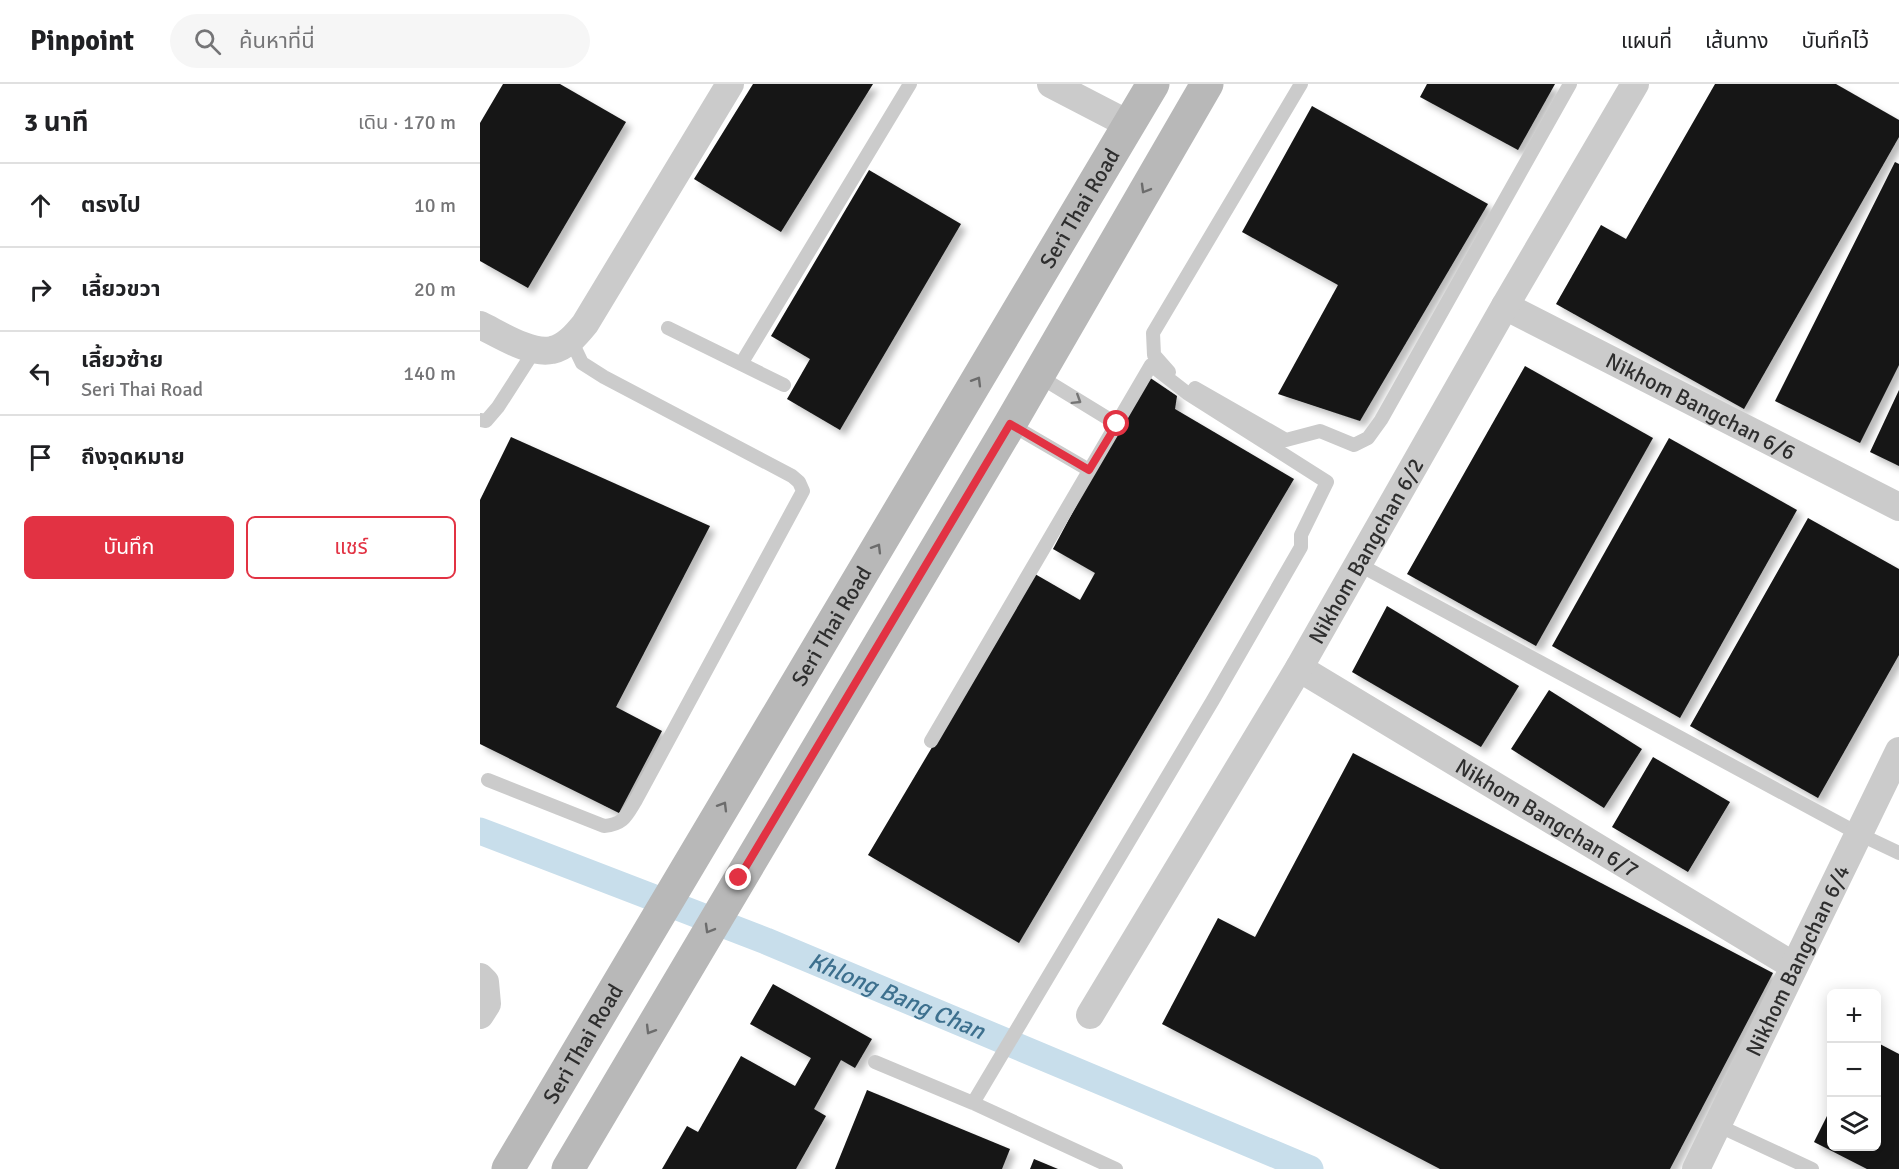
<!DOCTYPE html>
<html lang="th">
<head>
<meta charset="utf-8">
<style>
	body { margin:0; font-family:Signika,"Noto Sans Thai",sans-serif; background:#f6f6f6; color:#202124 }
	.controls { position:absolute; right:18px; bottom:18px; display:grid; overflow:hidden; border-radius:9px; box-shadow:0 3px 15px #0003 }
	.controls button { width:54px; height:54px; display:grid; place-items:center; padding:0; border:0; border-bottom:2px solid #e0e0e0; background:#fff; color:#202124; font:30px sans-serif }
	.stop { position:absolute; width:18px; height:18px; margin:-14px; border:4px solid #e23243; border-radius:50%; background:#fff }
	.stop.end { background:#e23243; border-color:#fff; box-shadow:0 2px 6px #0008 }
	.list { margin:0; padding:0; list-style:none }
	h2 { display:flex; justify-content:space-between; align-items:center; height:78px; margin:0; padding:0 24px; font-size:26px }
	h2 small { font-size:20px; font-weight:400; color:#757577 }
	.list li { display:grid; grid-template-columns:39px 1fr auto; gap:18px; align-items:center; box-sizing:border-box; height:84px; padding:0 24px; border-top:2px solid #e0e0e0 }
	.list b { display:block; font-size:22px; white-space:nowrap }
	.list p { margin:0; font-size:20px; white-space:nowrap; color:#757577 }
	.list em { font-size:20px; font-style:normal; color:#757577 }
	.actions { display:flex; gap:12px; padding:18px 24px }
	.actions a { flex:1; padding:14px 0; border:2px solid #e23243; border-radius:9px; text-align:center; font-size:21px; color:#e23243 }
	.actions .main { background:#e23243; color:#fff }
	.icon { flex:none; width:33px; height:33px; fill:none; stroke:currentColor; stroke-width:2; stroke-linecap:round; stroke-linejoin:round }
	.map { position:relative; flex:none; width:1419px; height:1085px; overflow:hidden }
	header { display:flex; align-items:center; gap:36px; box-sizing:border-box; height:84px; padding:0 30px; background:#fff; border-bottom:2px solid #e0e0e0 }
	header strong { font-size:28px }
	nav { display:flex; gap:33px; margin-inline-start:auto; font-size:21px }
	.search { width:420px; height:54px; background:#f6f6f6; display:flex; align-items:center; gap:15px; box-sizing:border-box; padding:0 21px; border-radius:33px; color:#757577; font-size:22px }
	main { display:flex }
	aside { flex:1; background:#fff }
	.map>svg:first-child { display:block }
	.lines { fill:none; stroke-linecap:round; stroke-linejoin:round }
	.canal { stroke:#c8deeb; stroke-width:27 }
	.building { fill:#151515; filter:url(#shadow) }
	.lane { stroke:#cbcbcb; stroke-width:14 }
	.street { stroke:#cbcbcb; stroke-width:28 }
	.secondary { stroke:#b8b8b8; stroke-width:33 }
	.oneway { stroke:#6c6c6c }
	.oneway2 { stroke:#757575 }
	.route { stroke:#e23243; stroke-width:8 }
	.labels { text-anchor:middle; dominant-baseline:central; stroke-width:6; stroke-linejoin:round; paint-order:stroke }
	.street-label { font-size:22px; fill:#2e2e2e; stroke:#fff }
	.water-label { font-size:24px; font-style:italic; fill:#3d708e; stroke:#fff }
</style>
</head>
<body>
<header>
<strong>Pinpoint</strong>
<div class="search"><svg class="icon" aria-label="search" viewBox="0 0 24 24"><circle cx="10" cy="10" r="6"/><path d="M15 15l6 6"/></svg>ค้นหาที่นี่</div>
<nav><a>แผนที่</a><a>เส้นทาง</a><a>บันทึกไว้</a></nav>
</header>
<main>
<aside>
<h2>3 นาที<small>เดิน · 170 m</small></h2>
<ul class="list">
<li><svg class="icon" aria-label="ahead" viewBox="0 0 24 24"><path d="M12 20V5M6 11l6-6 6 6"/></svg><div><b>ตรงไป</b></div><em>10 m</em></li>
<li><svg class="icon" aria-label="right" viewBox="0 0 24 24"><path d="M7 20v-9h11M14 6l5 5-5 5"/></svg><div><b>เลี้ยวขวา</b></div><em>20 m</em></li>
<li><svg class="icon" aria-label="left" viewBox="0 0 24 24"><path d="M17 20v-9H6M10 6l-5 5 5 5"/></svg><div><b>เลี้ยวซ้าย</b><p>Seri Thai Road</p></div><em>140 m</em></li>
<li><svg class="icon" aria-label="arrive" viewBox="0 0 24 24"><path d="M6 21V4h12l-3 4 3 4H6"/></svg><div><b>ถึงจุดหมาย</b></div></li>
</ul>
<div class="actions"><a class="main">บันทึก</a><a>แชร์</a></div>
</aside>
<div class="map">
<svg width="1419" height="1085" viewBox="0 0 1419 1085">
	<defs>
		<filter id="shadow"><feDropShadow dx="5.5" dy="5.5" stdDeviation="3" flood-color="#0004"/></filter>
	</defs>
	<rect width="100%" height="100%" fill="#fff"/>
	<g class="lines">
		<!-- canal -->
		<path class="canal" id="s1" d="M0 747 286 857 830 1085"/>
	</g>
	<!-- building -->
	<path class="building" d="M23 0H80L146 38 48 204 0 177V39Z
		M273 0H393L301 148 214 95Z
		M947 0H1075L1038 66 940 13Z
		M1235 0H1356L1419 36V53L1264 325 1076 220 1121 141 1146 155Z
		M832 22 1008 120 880 337 798 310 858 201 762 148Z
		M1415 78 1419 80V281L1380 359 1295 317Z
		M389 86 481 140 360 346 307 315 330 275 291 252Z
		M1045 282 1173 354 1056 562 927 490Z
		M666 291 697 312 695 325 814 395 539 859 388 771 555 490 600 516 615 489 573 465Z
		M1419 306V382L1390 368Z
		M31 353 230 442 136 623 182 647 139 729 0 660V416Z
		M1189 354 1317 426 1200 634 1072 562Z
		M1328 434 1419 485V571L1338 714 1210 642Z
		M907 522 1039 602 1001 663 872 588Z
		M1069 606 1162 665 1124 724 1031 665Z
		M873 669 1293 889 1190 1085H960L682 940 738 834 775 853Z
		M1173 673 1250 718 1208 788 1132 743Z
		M293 900 392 955 375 984 361 976 334 1025 346 1032 316 1085H182L207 1042 218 1048 261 972 315 1002 331 974 270 940Z
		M1396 958 1419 970V1085H1387L1334 1058 1352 1022V1062H1396Z
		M387 1006 530 1065 522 1085H355Z
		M554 1075 578 1085H550Z"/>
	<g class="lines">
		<!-- lane -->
		<path class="lane" d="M188 244 304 301
			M261 280 430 0
			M689 288 674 271 673 249 821 0
			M557 291 637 340
			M715 304 806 356 840 347 874 361 888 354 901 336 1090 0
			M0 336 6 337 18 323 54 267
			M530 340 609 386
			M878 480 1379 750 1419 769
			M451 657 671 281 707 309 847 398 821 451V463L733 616 493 1019
			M8 696 124 742C144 740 146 732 156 716L323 407 319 398 312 392 124 293 102 279 91 256
			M395 978 493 1019 636 1085
			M1237 1041 1332 1085"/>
		<!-- street -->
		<g class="street">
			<path d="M571 0 650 41"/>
			<path id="s2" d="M1025 222 1419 423"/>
			<path d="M0 241C19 250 51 271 72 266 86 263 96 251 105 240L250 0"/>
			<path id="s3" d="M819 584 1314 882"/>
			<path d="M0 893 5 898 7 920 0 931"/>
			<path id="s4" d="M610 931 819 584 1025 222 1155 0"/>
			<path id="s5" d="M1216 1085 1419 667"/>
		</g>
		<!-- secondary -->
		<g class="secondary">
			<path id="s6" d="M28 1085 673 0"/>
			<path d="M88 1085 530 340 727 0"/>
		</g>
	</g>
	<!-- one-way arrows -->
	<defs><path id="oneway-chevron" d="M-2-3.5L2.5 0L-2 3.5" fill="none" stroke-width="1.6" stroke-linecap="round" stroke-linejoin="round" transform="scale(1.5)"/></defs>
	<g class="oneway">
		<use href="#oneway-chevron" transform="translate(665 105) rotate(120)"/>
		<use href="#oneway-chevron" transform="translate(497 297) rotate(-59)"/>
		<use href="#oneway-chevron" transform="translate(397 464) rotate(-59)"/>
		<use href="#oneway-chevron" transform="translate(243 722) rotate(-59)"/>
		<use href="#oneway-chevron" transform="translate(229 845) rotate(120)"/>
		<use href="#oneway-chevron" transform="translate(170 946) rotate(121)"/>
	</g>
	<use class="oneway2" href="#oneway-chevron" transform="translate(597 316) rotate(32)"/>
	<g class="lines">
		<!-- route -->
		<path class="route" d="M259 794 530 340 609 386 637 340"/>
	</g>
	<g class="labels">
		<!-- street labels -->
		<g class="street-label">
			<text stroke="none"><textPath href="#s6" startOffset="1118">Seri Thai Road</textPath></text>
			<text stroke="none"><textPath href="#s2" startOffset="220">Nikhom Bangchan 6/6</textPath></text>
			<text stroke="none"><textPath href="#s4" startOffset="540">Nikhom Bangchan 6/2</textPath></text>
			<text stroke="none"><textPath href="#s6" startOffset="632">Seri Thai Road</textPath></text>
			<text stroke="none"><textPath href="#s3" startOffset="290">Nikhom Bangchan 6/7</textPath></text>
			<text stroke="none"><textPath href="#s5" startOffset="232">Nikhom Bangchan 6/4</textPath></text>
			<text stroke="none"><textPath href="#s6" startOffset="146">Seri Thai Road</textPath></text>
		</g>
		<!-- water labels -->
		<g class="water-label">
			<text stroke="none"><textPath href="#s1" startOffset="448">Khlong Bang Chan</textPath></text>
		</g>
	</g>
</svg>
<div class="controls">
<button>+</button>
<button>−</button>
<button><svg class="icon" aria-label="layers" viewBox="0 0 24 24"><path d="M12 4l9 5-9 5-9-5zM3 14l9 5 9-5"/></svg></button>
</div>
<div class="stop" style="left:637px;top:340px"></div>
<div class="stop end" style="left:259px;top:794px"></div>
</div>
</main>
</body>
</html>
